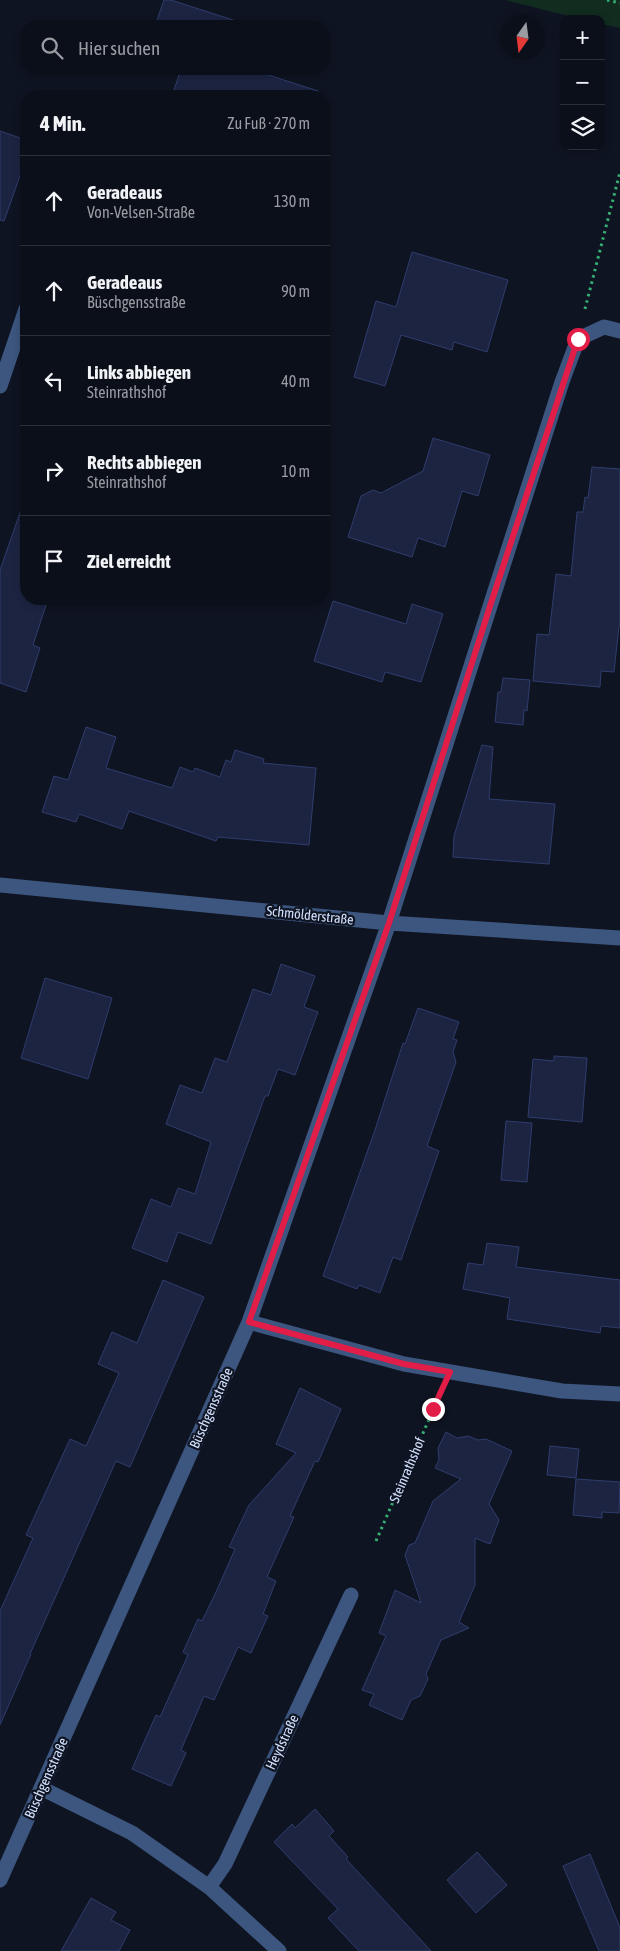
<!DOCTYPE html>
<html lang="de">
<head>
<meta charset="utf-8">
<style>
	body { margin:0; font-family:"Asap Condensed",sans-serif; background:#191d27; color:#f1f3f6 }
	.controls { position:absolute; right:15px; top:15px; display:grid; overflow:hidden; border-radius:10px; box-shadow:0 2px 8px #0003 }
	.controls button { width:45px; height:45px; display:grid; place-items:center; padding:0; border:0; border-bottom:1px solid #2b2f39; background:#0b0f1a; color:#f1f3f6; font:25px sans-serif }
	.compass { position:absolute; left:500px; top:15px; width:45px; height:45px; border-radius:50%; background:#0b0f1a; box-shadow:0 2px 8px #0003; rotate:194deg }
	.stop { position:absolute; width:15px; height:15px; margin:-11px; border:4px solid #e11d48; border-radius:50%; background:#fff }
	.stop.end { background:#e11d48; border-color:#fff; box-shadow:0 1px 5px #0008 }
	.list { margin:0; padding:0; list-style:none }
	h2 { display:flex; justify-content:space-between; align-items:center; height:65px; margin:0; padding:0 20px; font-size:21px }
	h2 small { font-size:16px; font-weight:400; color:#9a9ca2 }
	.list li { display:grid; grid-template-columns:32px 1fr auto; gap:15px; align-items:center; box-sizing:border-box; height:90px; padding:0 20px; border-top:1px solid #2b2f39 }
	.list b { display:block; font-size:19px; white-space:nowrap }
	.list p { margin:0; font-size:16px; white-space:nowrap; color:#9a9ca2 }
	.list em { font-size:16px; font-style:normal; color:#9a9ca2 }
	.icon { flex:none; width:28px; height:28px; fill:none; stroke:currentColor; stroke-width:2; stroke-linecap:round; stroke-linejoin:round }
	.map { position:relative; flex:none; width:620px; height:1951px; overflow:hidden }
	.search { position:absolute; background:#0b0f1a; box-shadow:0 2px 8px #0003; left:20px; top:20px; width:310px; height:55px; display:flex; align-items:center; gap:12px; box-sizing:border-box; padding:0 18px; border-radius:20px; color:#9a9ca2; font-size:19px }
	.panel { position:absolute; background:#0b0f1a; box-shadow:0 2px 8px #0003; left:20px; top:90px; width:310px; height:515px; border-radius:20px }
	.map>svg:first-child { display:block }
	.green { fill:#122c20 }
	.building { fill:#1c2442; stroke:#2f3d6d }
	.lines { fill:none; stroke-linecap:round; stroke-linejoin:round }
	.path { stroke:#35af73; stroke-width:3; stroke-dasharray:2.5 4; stroke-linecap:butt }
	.minor { stroke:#3c567f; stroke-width:15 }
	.route { stroke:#e11d48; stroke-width:6 }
	.labels { text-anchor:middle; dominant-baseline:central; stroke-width:4.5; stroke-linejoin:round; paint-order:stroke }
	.street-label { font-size:14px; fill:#d2e0fd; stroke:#0f1422 }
</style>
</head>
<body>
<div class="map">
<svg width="620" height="1951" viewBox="0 0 620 1951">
	<rect width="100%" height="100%" fill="#0f1422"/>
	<!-- green -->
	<path class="green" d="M505 0H620V28L601 24V19H581Z"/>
	<!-- building -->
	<path class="building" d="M164 0H171L236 21 235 26H155Z
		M181 69H250L318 91 317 96H172Z
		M0 131 26 140V175L21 173 4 221 0 220Z
		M412 252 508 280 487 352 454 342 452 350 401 335 385 386 354 377 376 301 396 307Z
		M433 438 490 455 478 496 462 491 445 547 418 538 412 557 348 537 361 496 373 490 381 493 423 471Z
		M592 467 620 469V626H619L614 672 601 671 600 687 533 681 537 634 549 635 556 574 571 576 577 512H583L585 497 588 498Z
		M22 507H26V599H48L33 645 40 648 26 692 0 683V570Z
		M333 601 406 624 412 604 443 614 421 682 385 672 382 682 314 661Z
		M503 678 530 680 527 711 524 710 523 725 495 722 498 692H501Z
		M86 727 116 737 106 768 172 788 180 767 193 772 195 768 220 777 226 760 231 762 235 750 264 759 263 763 316 768 309 845 218 837 216 841 129 811 122 829 79 814 76 822 42 812 54 776 68 780Z
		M482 745 493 747 489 799 555 804 549 864 453 857 454 836Z
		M281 964 315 976 304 1007 318 1012 295 1075 278 1069 268 1096H265L211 1244 178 1232 167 1262 132 1248 151 1199 171 1207 178 1188 195 1194 211 1142 166 1124 180 1085 202 1093 215 1058 227 1062 253 989 271 995Z
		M45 978 112 998 88 1079 21 1058Z
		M418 1008 459 1022 453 1039 457 1040 453 1052 456 1062 427 1146 439 1151 401 1260 393 1257 380 1293 359 1285 357 1289 323 1276 375 1130 403 1043 405 1044Z
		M554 1056 587 1058 582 1122 528 1117 533 1059 554 1061Z
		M506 1121 532 1123 527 1182 501 1180Z
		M487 1243 519 1247 516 1267 620 1280V1328L601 1326 600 1333 507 1319 510 1298 463 1289 468 1263 483 1265Z
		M163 1280 204 1297 130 1467 116 1461 30 1654H31L0 1725V1611L33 1538 26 1535 70 1439 86 1446 119 1373 98 1364 112 1332 137 1343Z
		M300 1388 341 1409 318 1462 315 1461 290 1516 294 1517 267 1577 276 1581 263 1614 268 1616 251 1653 238 1647 214 1700 204 1696 181 1750 186 1753 171 1786 132 1769 156 1715 160 1717 188 1655 183 1652 198 1619 202 1621 217 1590 235 1549 229 1547 249 1505 296 1453 276 1444Z
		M446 1432 457 1438 468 1436 478 1440 486 1439 512 1451 489 1504 499 1520 490 1544 475 1538V1585L459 1622 469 1628 441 1640 426 1674 428 1679 420 1696 411 1700 402 1720 369 1705 374 1694 362 1690 386 1636 379 1633 395 1590 421 1603 405 1555 409 1545 415 1543 433 1501 461 1479 435 1468 439 1460 438 1448Z
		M550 1446 579 1449 576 1478 547 1475Z
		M576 1479 620 1482 619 1513 602 1512V1518L573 1515Z
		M315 1809 334 1831 329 1836 348 1857 346 1859 431 1951H359L328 1918 338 1909 274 1842 292 1824 295 1828Z
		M477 1852 507 1885 476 1913 447 1880Z
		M590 1854 620 1928V1951H599L563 1866Z
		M91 1898 116 1912 111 1920 130 1930 119 1951H61Z"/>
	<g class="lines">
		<!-- path -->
		<path class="path" d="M607 0 620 3
			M585 309 620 172
			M376 1541 440 1394"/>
		<!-- minor -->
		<path class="minor" d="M0 386 26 309
			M0 885 389 923 620 938
			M249 1322 404 1364 562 1391 620 1394
			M41 1788 132 1833 209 1887 279 1951
			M0 1880 249 1322 389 923 492 600 562 382 578 339 604 327 620 331
			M209 1887 225 1864 351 1595"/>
	</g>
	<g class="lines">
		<!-- route -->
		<path class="route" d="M433 1409 450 1372 404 1364 249 1322 389 923 492 600 578 339"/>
	</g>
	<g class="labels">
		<!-- street labels -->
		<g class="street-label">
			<text transform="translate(310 915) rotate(6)">Schmölderstraße</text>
			<text transform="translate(211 1408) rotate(-66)">Büschgensstraße</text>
			<text transform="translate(407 1470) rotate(-67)">Steinrathshof</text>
			<text transform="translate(282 1742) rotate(-65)">Heydstraße</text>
			<text transform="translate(46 1778) rotate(-66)">Büschgensstraße</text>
		</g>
	</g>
</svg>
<div class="controls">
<button>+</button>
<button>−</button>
<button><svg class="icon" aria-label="layers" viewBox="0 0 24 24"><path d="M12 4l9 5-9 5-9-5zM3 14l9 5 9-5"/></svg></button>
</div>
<svg class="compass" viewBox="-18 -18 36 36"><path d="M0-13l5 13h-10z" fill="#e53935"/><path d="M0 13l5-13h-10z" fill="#9a9ca2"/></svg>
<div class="stop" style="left:578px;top:339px"></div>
<div class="stop end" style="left:433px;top:1409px"></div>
<div class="search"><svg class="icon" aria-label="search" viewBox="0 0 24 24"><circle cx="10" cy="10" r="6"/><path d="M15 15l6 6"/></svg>Hier suchen</div>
<section class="panel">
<h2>4 Min.<small>Zu Fuß · 270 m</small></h2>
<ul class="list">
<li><svg class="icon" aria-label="ahead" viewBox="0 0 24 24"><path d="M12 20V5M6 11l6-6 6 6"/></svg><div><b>Geradeaus</b><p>Von-Velsen-Straße</p></div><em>130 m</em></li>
<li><svg class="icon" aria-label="ahead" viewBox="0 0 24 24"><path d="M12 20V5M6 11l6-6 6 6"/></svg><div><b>Geradeaus</b><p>Büschgensstraße</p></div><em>90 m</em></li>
<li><svg class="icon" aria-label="left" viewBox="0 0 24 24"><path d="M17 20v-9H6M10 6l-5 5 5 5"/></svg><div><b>Links abbiegen</b><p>Steinrathshof</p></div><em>40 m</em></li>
<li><svg class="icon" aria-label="right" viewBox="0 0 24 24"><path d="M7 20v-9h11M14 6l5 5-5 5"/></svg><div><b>Rechts abbiegen</b><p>Steinrathshof</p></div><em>10 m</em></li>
<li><svg class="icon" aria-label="arrive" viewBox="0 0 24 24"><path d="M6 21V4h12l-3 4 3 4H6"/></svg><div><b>Ziel erreicht</b></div></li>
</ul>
</section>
</div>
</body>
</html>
